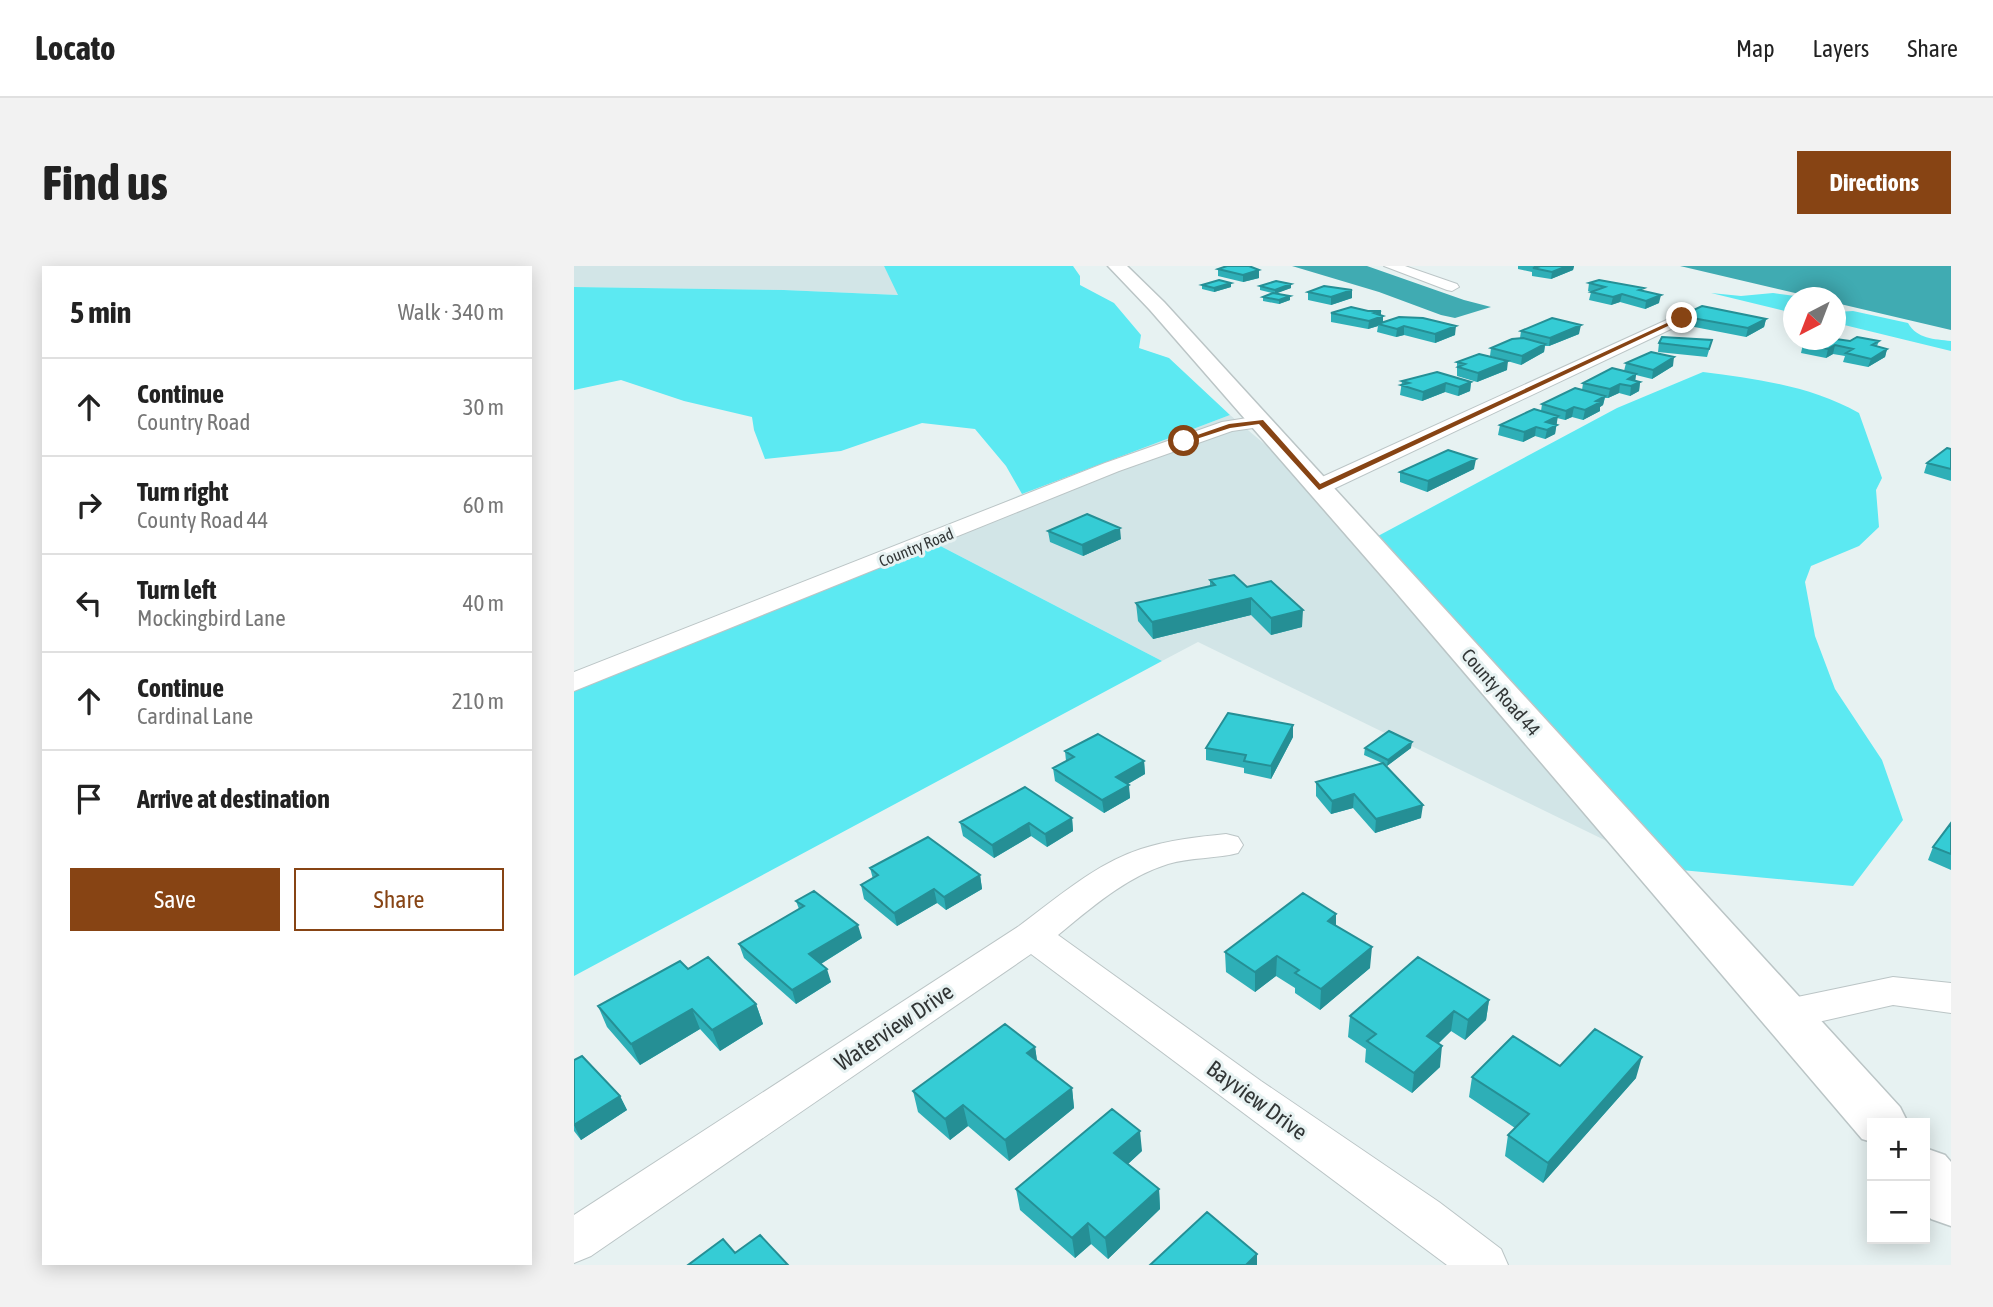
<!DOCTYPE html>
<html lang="en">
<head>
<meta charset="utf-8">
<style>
	body { margin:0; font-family:"Asap Condensed",sans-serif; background:#f2f2f2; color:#222 }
	.controls { position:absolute; right:21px; bottom:21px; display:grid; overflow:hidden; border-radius:0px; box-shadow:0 4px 18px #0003 }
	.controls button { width:63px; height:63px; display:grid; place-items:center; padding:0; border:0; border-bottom:2px solid #e0e0e0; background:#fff; color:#222; font:35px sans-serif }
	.compass { position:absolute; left:1209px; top:21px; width:63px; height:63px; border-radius:50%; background:#fff; box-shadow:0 4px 18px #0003; rotate:222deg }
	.stop { position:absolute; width:21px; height:21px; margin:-16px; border:5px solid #874414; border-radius:50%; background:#fff }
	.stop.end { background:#874414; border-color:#fff; box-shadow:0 2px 7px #0008 }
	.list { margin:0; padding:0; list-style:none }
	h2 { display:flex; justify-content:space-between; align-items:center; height:91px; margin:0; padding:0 28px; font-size:30px }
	h2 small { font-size:23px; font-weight:400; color:#767676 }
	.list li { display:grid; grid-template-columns:46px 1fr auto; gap:21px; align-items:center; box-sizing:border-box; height:98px; padding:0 28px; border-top:2px solid #e0e0e0 }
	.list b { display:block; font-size:26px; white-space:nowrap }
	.list p { margin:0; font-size:23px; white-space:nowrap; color:#767676 }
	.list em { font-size:23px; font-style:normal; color:#767676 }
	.actions { display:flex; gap:14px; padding:21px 28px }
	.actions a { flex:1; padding:16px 0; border:2px solid #874414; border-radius:0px; text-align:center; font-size:24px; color:#874414 }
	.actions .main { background:#874414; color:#fff }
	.icon { flex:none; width:38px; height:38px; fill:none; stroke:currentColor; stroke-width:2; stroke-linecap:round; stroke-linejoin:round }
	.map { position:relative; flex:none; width:1377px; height:999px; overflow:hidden; border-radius:0px }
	header { display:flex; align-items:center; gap:42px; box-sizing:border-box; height:98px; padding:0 35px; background:#fff; border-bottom:2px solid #e0e0e0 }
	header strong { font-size:33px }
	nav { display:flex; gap:38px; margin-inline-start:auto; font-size:24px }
	.intro { display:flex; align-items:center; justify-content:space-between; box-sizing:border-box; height:168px; padding:0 42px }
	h1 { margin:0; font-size:49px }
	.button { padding:18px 32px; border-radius:0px; background:#874414; color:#fff; font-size:24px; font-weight:700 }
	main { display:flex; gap:42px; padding:0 42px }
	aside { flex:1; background:#fff; border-radius:0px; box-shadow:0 4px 18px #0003 }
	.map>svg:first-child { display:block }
	.built { fill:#d2e5e7 }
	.green { fill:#5ce9f2 }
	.water { fill:#40abb2 }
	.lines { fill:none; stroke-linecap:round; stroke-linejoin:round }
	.minor-casing { stroke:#bbc5c6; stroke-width:2 }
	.secondary-casing { stroke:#bbc5c6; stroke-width:3 }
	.minor { fill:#fff; fill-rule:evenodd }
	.secondary { fill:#fff; fill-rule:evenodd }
	.wall { fill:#2eafb7 }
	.shaded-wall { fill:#258f95 }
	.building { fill:#35ccd5; stroke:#258f95; stroke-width:2 }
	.route { fill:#874414 }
	.labels { text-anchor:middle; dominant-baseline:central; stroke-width:6; stroke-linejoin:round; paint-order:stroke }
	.far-street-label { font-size:16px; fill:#323636; stroke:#e7f2f2 }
	.street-label { font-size:19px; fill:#323636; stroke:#e7f2f2 }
	.near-street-label { font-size:23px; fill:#323636; stroke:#e7f2f2 }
</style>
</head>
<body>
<header>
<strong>Locato</strong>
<nav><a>Map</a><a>Layers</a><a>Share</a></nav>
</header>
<div class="intro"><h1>Find us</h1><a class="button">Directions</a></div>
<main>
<aside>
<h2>5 min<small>Walk · 340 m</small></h2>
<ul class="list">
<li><svg class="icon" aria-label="ahead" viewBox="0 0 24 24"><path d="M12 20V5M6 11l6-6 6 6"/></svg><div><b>Continue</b><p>Country Road</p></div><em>30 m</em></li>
<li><svg class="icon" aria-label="right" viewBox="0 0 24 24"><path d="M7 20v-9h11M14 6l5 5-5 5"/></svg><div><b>Turn right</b><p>County Road 44</p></div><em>60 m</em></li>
<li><svg class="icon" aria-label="left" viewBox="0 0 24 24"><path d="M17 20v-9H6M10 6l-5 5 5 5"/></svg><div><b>Turn left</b><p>Mockingbird Lane</p></div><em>40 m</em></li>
<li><svg class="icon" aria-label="ahead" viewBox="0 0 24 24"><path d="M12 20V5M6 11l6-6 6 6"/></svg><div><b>Continue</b><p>Cardinal Lane</p></div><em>210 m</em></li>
<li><svg class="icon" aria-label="arrive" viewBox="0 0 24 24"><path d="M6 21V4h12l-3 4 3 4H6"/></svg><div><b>Arrive at destination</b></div></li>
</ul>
<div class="actions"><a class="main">Save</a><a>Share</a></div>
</aside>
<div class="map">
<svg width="1377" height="999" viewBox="0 0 1377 999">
	<rect width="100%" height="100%" fill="#e7f2f2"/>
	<!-- built -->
	<path class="built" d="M0 0H310L325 29 210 24 0 21Z
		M656 149 705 190 1049 583 624 376 588 395 349 271 448 228Z"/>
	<!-- green -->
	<path class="green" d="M310 0H499L506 10V19L540 37 567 69 565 82 595 92 656 149 448 228 432 200 401 163 348 157 267 185 191 193 180 164 178 151 110 135 47 114 0 124V21L210 24 324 29Z
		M1137 27 1167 30 1199 27 1229 31 1220 32 1219 47Z
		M1279 45 1334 57C1343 73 1360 73 1377 75V85L1262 57V46Z
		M1129 106C1183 113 1237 120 1285 147L1308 212 1302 224 1305 261 1285 280 1237 300 1231 316 1241 370 1261 423 1308 494 1329 554 1279 620 1107 604 804 270 1043 142Z
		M349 271 588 395 0 710V410Z"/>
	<!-- water -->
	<path class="water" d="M718 0H793L890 34 917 41 881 52 867 49 805 26Z
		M1106 0H1377V64L1262 37V32L1238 31Z"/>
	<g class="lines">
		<defs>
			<path id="minor" d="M810 0H831L883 18 885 21 878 25 873 24Z
				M1108 47 1116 52 1114 55 753 226H737L734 221 737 216Z
				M686 150 693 152 696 156 693 160 658 165 545 205 0 425V406L531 197 648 156Z
				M652 568 664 571 669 579 664 587C641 593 617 591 594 598 552 611 517 642 484 669L687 815 865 936 927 983 934 999H873L457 688 17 990 0 997V949L445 660C483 632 521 598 567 583 595 574 623 571 652 568Z
				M1319 711 1377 717V747L1319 739 1209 764 1195 760 1189 749 1195 738 1209 734Z"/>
			<path id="secondary" d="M534 0H553L590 36 1326 841 1334 857H1298V876L1288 873 820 324 576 44Z
				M1351 882 1371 889 1377 896V960L1357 953 1351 946Z"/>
		</defs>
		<!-- minor casing -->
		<use href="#minor" class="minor-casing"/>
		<!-- secondary casing -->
		<use href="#secondary" class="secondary-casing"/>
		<!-- minor -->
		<use href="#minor" class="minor"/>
		<!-- secondary -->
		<use href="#secondary" class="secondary"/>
	</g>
	<!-- wall -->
	<path class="wall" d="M944 0H1000L999 4 977 13 958 10V6L944 3Z
		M644 3 685 12 669 16 644 10Z
		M1015 17 1069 25 1085 37 1071 43 1046 36 1037 39 1015 34 1017 26H1018L1014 25Z
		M628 19 657 21 640 26 628 23Z
		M686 20 717 22 702 27 716 30V34L705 38 689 35V31L698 27 686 24Z
		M734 26 778 32 757 39 734 34Z
		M794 45H807V49L809 50V56L881 69 861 77 830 69 822 71 803 66 804 60 794 63 757 56V47Z
		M1107 50 1192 53 1190 61 1172 71 1105 58Z
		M947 65 1005 68 975 80H971L970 86 947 99 916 90 917 82 946 72Z
		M1138 74 1133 91 1084 86 1085 77Z
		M1276 75H1305L1303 80 1313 83 1311 91 1294 101 1269 96 1271 90 1259 88 1252 92 1227 87 1229 78Z
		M883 96 933 104 903 116 883 110Z
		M1052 97 1099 100 1078 113 1062 109 1061 114 1066 116 1065 125 1056 130 1045 127 1034 132H1031L1029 139 1026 141V145L1009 154 998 151 991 154 983 152 981 168 971 173 961 170 949 176 924 169 926 159 967 145 968 138 1008 124 1009 117 1050 105Z
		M828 115 897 116 896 125 884 130 871 126 848 135 826 129Z
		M1377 183V215L1350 207 1353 197Z
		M900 203 853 226 826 216V206Z
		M474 265 547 273 509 290 476 276Z
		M636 314 673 321 728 361 697 369 677 349 579 373 564 355 562 337 636 320Z
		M719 471 697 513 670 507V502L632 494V482Z
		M791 482H837L813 500 810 498 847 552 801 567 779 542 757 548 742 530V516L808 497 790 489Z
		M491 485 570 495 571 508 554 518 556 532 530 547 481 515 479 502 492 495Z
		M498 552 499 565 473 581 457 570 420 592 389 570 386 556Z
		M1377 557V604L1354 594 1359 581Z
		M296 602 406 609 408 623 372 644 363 637 323 660 290 633 287 619 299 613Z
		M222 635 288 672 247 698 257 716 222 738 170 692 165 678 225 643Z
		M762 660 796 702 746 744 721 727V722L702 710 681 726 652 706 651 686Z
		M114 703 182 738 189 758 146 785 126 763 66 799 33 761 24 740Z
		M915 734 912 754 891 774 877 765 865 777 866 801 838 827 791 796 792 783 774 771 776 750Z
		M461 781 463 795 498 822 500 842 435 895 394 860 376 874 344 846 339 825Z
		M0 794 46 830 53 844 7 874 0 865Z
		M986 800 1062 812 969 917 931 890 934 869 941 862 895 831 898 811Z
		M568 885 554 898 585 923 586 943 534 993 517 978 501 992 446 944 442 923Z"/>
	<!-- shaded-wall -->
	<path class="shaded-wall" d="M993 0H1000L999 4 977 13 978 6Z
		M685 4V12L669 16V9Z
		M657 17V21L640 26V22Z
		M717 18V22L701 28V24Z
		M778 24V32L757 39V31Z
		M1048 28 1046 36 1037 39 1039 31Z
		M1087 29 1085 37 1071 43 1072 35Z
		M716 30V34L705 38V34Z
		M807 45V50H809V58H804V60L794 63 795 55 800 47Z
		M1192 53 1190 61 1172 71 1174 62Z
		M1007 59 1005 68 975 80 976 72Z
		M830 60V69L822 71 823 63Z
		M882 60 881 69 861 77V68Z
		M971 78 970 86 947 99 948 90Z
		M1261 79 1259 88 1252 92 1254 83Z
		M1313 83 1311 91 1294 101 1297 93Z
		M1100 91 1099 100 1078 113 1079 104Z
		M934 95 933 104 903 116 904 107Z
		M1062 108 1061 117 1054 113Z
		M897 116 896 125 884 130 885 121Z
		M1066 116 1065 125 1056 130 1057 120Z
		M872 117 871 126 848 135 849 126Z
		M1046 118 1045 127 1034 132 1036 123Z
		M1031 130 1029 139 1026 141V145L1009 154 1011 144 1022 135Z
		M1000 141 998 151 991 154 992 145Z
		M984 150 981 168 971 173 973 164 972 156Z
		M962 161 961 170 949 176 950 166Z
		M902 193 900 203 853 226 854 215Z
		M546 262 547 273 509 290 508 279Z
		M677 332V349L579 373 578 356Z
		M729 344 728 361 697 369V352Z
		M719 459V471L697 513V500Z
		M838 476 837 482 813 500 814 494Z
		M570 495 571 508 543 524 542 511Z
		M555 519 556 532 530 547 528 534Z
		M780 528 779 542 757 548 758 535Z
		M849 539 847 552 801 567 802 553Z
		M498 552 499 565 473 581 471 568Z
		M455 557 457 570 420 592 418 579Z
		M406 609 408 623 372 644 370 631Z
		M360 623 363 637 323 660 320 647Z
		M762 648V668L754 655Z
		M284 659 288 672 240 702 235 688Z
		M798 681 796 702 746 744 747 723Z
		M703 690 702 710 681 726V706Z
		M253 703 257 716 222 738 218 724Z
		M915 734 912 754 891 774 894 754Z
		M182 738 189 758 146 785 138 764Z
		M118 743 126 763 66 799 57 778Z
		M880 745 877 765 851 790 853 770Z
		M868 780 866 801 838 827 840 807Z
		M461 781 464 801 453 787Z
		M1068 791 1062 812 969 917 974 897Z
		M498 822 500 842 435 895 431 874Z
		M46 830 53 844 7 874 0 859Z
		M389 839 394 860 376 874 371 853Z
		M566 865 568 885 543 908 540 887Z
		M585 923 586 943 534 993 531 972Z
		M514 957 517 978 501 992 498 972Z
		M683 988V999H672Z"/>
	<!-- building -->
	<path class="building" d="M653 0H675L685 4 669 9 644 3Z
		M960 0H993L978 6 959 2 963 1Z
		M645 14 657 17 640 22 628 19Z
		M1025 14 1070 22 1065 24 1087 29 1072 35 1048 28 1039 31 1017 26 1031 21 1015 17Z
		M702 15 717 18 701 24 686 20Z
		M750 20 778 24 757 31 734 26Z
		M699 27 716 30 705 34 689 31Z
		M1128 40 1192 53 1174 62 1107 50Z
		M777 41 794 45H807L800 47 809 50 795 55 757 47Z
		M825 51 849 52 882 60 861 68 830 60 823 63 804 58Z
		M978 52 1007 59 976 72 947 65Z
		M1088 71 1138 74 1135 83 1085 77Z
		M1283 71 1305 75 1298 79 1313 83 1297 93 1272 87 1279 83 1261 79 1254 83 1229 78 1238 74 1262 73 1276 75Z
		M949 72 971 78 948 90 917 82 938 73Z
		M1077 86 1100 91 1079 104 1052 97Z
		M905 88 934 95 904 107 884 101 891 98 883 96Z
		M1038 102 1062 108 1054 113 1066 116 1057 120 1046 118 1036 123 1009 117Z
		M863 106 897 116 885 121 872 117 849 126 827 119 835 117 828 115Z
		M1001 122 1031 130 1022 135 1027 136 1011 144 1000 141 992 145 968 138Z
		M960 143 984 150 972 156 983 159 973 164 962 161 950 166 926 159Z
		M1373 182 1377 183V203L1353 197Z
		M874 184 902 193 854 215 826 206Z
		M513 248 546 262 508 279 474 265Z
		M660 309 673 321 697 315 729 344 697 352 677 332 578 356 562 337 641 319 636 314Z
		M654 447 719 459 697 500 670 495 672 489 632 482Z
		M815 465 838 476 814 494 791 482Z
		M524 468 570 495 542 511 555 519 528 534 479 502 500 491 491 485Z
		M809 497 849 539 802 553 780 528 758 535 742 516Z
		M451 521 498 552 471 568 455 557 418 579 386 556Z
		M1377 557V588L1359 581Z
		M354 571 406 609 370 631 360 623 320 647 287 619 304 609 296 602Z
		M240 625 284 659 235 688 253 703 218 724 165 678 230 640 222 635Z
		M729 627 762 648 754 655 798 681 747 723 721 707 725 704 703 690 681 706 651 686Z
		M134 691 182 738 138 764 118 743 57 778 24 740 106 695 114 703Z
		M844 691 915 734 894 754 880 745 853 770 868 780 840 807 793 775 802 768 776 750Z
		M431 758 461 781 453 787 498 822 431 874 389 839 371 853 339 825Z
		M1021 763 1068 791 974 897 934 869 955 848 898 811 939 770 986 800Z
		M8 790 46 830 0 859V794Z
		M538 843 566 865 540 887 585 923 531 972 514 957 498 972 442 923Z
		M633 946 683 988 672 999H576Z
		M186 969 214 999H114L149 973 161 987Z"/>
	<!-- route -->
	<path class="route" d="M1106 51 1111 52 745 224 685 158 656 162 610 177 606 175 655 158 689 154 746 218Z"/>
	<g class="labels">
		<!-- far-street labels -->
		<g class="far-street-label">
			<text transform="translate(342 281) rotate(-22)">Country Road</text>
		</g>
		<!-- street labels -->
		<g class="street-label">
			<text transform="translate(927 426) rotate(49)">County Road 44</text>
		</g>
		<!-- near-street labels -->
		<g class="near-street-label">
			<text transform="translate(320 761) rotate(-34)">Waterview Drive</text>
			<text transform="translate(683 834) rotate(36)">Bayview Drive</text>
		</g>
	</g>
</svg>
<div class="controls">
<button>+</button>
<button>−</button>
</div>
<svg class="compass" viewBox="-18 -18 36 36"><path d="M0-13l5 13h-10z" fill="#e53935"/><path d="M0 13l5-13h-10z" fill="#767676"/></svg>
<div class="stop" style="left:610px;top:175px"></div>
<div class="stop end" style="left:1108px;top:52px"></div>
</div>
</main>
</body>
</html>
